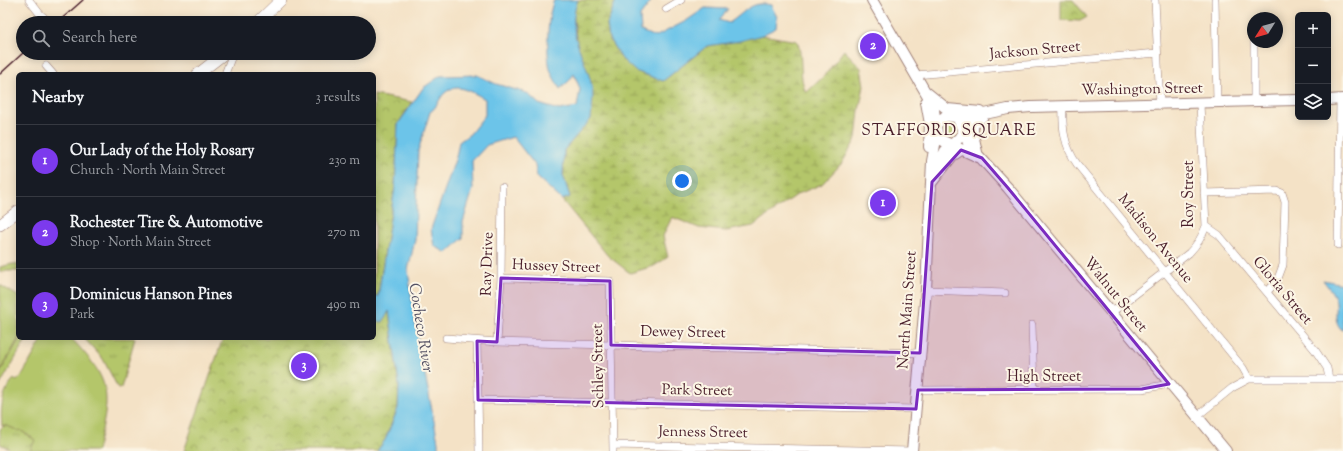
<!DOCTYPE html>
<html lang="en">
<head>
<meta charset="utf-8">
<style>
	body { margin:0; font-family:"Sorts Mill Goudy",serif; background:#20242c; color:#f1f3f6 }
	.controls { position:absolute; right:12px; top:12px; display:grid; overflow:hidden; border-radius:6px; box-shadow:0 2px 10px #0003 }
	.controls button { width:36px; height:36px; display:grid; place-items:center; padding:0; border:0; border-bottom:1px solid #363941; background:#171b24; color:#f1f3f6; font:20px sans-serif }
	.compass { position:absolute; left:1247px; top:12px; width:36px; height:36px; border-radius:50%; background:#171b24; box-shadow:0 2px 10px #0003; rotate:233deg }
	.you { position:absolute; left:682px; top:181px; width:14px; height:14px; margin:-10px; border:3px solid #fff; border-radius:50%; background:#1a73e8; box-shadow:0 0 0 6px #1a73e833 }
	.badge { display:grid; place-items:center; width:26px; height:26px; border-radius:50%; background:#7c3aed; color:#fff; font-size:13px; font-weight:700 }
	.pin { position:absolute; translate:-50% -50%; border:2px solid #fff; box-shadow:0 1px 4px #0006 }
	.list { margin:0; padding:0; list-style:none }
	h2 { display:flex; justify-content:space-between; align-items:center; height:52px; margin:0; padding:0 16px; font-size:17px }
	h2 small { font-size:13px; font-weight:400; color:#9ea1a6 }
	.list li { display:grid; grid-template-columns:26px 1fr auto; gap:12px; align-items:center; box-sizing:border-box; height:72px; padding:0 16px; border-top:1px solid #363941 }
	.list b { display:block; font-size:15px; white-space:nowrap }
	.list p { margin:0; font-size:13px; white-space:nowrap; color:#9ea1a6 }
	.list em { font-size:13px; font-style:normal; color:#9ea1a6 }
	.icon { flex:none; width:22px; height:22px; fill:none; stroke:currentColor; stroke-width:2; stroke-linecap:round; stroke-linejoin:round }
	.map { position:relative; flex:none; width:1343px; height:451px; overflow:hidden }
	.search { position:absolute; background:#171b24; box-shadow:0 2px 10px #0003; left:16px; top:16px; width:360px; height:44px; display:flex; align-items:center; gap:10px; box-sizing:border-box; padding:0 14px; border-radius:22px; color:#9ea1a6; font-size:15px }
	.panel { position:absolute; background:#171b24; box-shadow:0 2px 10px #0003; left:16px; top:72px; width:360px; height:268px; border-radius:6px }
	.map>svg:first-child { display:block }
	.grass { fill:url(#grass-tufts); stroke:#7f724a }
	.wetland { fill:url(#wetland-marsh); stroke:#7f724a }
	.park { fill:url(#park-crowns); stroke:#7f724a }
	.pitch { fill:#b4c66a; stroke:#7f724a }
	.water { fill:#6cc4e9; stroke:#5b728a }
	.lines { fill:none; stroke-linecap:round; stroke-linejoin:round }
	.minor-casing { stroke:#9f8078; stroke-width:8 }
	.secondary-casing { stroke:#9f8078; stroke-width:12 }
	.primary-casing { stroke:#9f8078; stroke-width:12 }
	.minor { stroke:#fff; stroke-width:7 }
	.secondary { stroke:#fff; stroke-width:10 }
	.primary { stroke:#fff; stroke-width:11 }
	.rail { stroke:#4a1f2b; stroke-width:1.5 }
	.marked { fill:#7b2cbf; fill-opacity:0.2; stroke:#7b2cbf; stroke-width:3; stroke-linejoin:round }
	.labels { text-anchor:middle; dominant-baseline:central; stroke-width:4; stroke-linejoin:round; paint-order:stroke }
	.street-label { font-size:15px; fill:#4a1f2b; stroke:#fcf5e5 }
	.neighbourhood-label { font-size:16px; letter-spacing:1px; fill:#4a1f2b; stroke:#fcf5e5 }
	.water-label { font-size:16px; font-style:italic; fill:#545164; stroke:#fcf5e5 }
</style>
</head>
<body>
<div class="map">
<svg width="1343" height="451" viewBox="0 0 1343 451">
	<defs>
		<pattern id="grass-tufts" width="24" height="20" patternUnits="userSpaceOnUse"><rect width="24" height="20" fill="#b4c66a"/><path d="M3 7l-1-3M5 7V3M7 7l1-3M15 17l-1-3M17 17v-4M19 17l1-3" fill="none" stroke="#94a057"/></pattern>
		<pattern id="wetland-marsh" width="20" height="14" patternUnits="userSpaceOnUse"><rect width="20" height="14" fill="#b4c66a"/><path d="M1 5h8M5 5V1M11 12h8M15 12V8" fill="none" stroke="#94a057"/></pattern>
		<pattern id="park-crowns" width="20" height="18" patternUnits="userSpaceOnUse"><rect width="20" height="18" fill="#b4c66a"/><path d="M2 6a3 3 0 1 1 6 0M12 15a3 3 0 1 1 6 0" fill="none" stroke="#94a057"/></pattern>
	</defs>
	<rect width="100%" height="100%" fill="#fcf5e5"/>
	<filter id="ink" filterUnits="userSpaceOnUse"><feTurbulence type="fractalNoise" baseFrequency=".025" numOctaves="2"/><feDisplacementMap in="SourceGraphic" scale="8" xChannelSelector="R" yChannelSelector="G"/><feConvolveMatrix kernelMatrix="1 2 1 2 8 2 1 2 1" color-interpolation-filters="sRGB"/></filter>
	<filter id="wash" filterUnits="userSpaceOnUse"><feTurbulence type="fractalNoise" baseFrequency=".012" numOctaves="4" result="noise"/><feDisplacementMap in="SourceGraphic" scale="16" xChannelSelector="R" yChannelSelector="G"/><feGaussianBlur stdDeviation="0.9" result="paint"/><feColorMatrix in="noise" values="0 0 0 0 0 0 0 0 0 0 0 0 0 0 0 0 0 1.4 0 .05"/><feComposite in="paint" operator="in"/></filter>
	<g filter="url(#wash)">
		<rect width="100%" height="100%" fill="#f4e2c6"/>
		<!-- grass -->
		<path class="grass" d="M942 130a7 7 0 1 1 14 0a7 7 0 1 1-14 0Z
			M84 338H135L121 388H118L103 359Z
			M5 425 20 430 36 440 30 451H14L0 444V429Z"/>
		<!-- wetland -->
		<path class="wetland" d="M578 0H616L607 24 609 39 622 59 663 81 707 46 762 35 797 41C804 58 798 76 806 93L825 75 844 50 861 68 864 86 859 110 856 139 842 163 822 184 798 194 753 226 726 231 699 228 672 217 663 236 668 257 654 266 630 273 608 256 562 200 570 197 563 175 564 150 591 119 584 64 577 46 573 12Z"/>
		<!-- park -->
		<path class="park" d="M1061 0H1073L1087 17 1080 21 1061 20Z
			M374 95 412 102 398 124 395 187 378 296H374Z
			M389 311 399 385 398 408 385 440 377 451H184L223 338H374V316L376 321Z"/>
		<!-- pitch -->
		<path class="pitch" d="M12 264H18V271H4L0 273V267Z
			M0 285 18 296 19 338 0 371Z
			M20 338H27L0 385V372Z
			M43 338H71C113 382 111 394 97 451H30L35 440 20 430 19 431 5 425 2 426C0 409 2 391 14 379L16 381 21 377Z"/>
		<!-- water -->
		<path class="water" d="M554 0H578C565 32 585 56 592 86 594 96 592 109 591 119L564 150 563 175 570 197 562 200 537 177 535 165 513 137 487 145 472 161 473 189 463 222V238L447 253 434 246 431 229 456 157 459 142 470 134 485 115V99C474 93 458 82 446 92 439 97 438 107 430 112L418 151 415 240 408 270 415 322 438 442V451H377L385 440 398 408 399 385 389 311 383 322 376 321 374 296H378L395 187 398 124 423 88 440 76 477 75 496 84 527 93 539 104 559 110 577 107 580 89 574 74 569 81 560 89C557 83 552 76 550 69 546 52 547 16 554 0Z
			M616 0H652L640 16 641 31 655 37 686 21 705 8 728 9 719 20 729 23C745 13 750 0 771 5L777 17 776 28 762 35 740 41 707 46 663 81 635 71 622 59 609 39 607 24Z
			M1323 280 1343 284V331C1333 322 1337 314 1336 302 1335 294 1327 286 1323 280Z"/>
	</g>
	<g filter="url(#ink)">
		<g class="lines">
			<defs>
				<path id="minor" d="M29 0 40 14 47 20
					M1155 0 1160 105
					M1215 0 1217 103
					M666 9 681 0
					M46 66 53 74
					M225 74 233 53
					M916 75 1157 53
					M1254 101V42
					M1063 106C1062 128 1064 146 1077 164L1243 368 1249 379
					M1204 193 1277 191 1282 193 1285 202 1283 265 1277 281 1267 292
					M1206 226 1219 235 1315 350 1327 368 1329 379
					M1338 245 1340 99
					M501 278 610 281 613 451
					M926 290 1005 293
					M1111 313 1189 253C1197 245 1202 237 1206 226L1200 104
					M1032 325 1034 390
					M446 338 497 342 920 353
					M477 341 479 451
					M497 342 501 278 502 187
					M918 390 1142 389 1169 384
					M478 400 916 409
					M1196 417 1232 388 1249 379H1343
					M613 445 912 451"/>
				<path id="secondary" d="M872 0 933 105C936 116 935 130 939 139L978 157
					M926 92 957 117 969 145 1008 188 1226 451
					M1328 100 1343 99
					M926 102 930 124 929 147
					M947 109 981 112
					M937 124 945 116 966 118 1008 109 1031 107 1298 100
					M973 125V134L977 152
					M932 170 938 165 945 151 984 115
					M932 182 952 156 961 150
					M912 451 926 290 932 161 937 134"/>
				<path id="primary" d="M257 23 281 0
					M198 74 225 53
					M0 225 18 211"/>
			</defs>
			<!-- minor casing -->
			<use href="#minor" class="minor-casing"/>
			<!-- secondary casing -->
			<use href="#secondary" class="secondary-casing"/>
			<!-- primary casing -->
			<use href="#primary" class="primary-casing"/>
			<!-- minor -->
			<use href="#minor" class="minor"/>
			<!-- secondary -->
			<use href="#secondary" class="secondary"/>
			<!-- primary -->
			<use href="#primary" class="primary"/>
			<!-- rail -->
			<path class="rail" d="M57 23 83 0
				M0 74 23 53"/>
		</g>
	</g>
	<!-- marked area -->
	<path class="marked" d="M961 150 982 158 1008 188 1169 384 1142 389 918 390 916 409 478 400 477 341 497 342 501 278 610 281 611 345 920 353 932 182Z"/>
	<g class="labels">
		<!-- street labels -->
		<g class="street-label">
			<text transform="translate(1035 51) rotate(-5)">Jackson Street</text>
			<text transform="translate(1142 90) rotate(-1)">Washington Street</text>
			<text transform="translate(1189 194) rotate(-90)">Roy Street</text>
			<text transform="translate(1155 239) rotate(51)">Madison Avenue</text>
			<text transform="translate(488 264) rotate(-88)">Ray Drive</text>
			<text transform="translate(556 267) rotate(2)">Hussey Street</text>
			<text transform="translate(1282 291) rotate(50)">Gloria Street</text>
			<text transform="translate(1115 295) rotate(51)">Walnut Street</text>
			<text transform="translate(908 310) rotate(-86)">North Main Street</text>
			<text transform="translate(683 333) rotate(1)">Dewey Street</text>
			<text transform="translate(599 366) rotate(-91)">Schley Street</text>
			<text x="1044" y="377">High Street</text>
			<text transform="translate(697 391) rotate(1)">Park Street</text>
			<text transform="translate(703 433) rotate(1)">Jenness Street</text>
		</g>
		<!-- neighbourhood labels -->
		<g class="neighbourhood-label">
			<text x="949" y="131">STAFFORD SQUARE</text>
		</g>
		<!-- water labels -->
		<g class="water-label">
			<text transform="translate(420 328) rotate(81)">Cocheco River</text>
		</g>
	</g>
</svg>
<div class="controls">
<button>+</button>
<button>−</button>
<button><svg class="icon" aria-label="layers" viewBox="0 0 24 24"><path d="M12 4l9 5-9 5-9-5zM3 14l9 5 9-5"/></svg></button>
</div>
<svg class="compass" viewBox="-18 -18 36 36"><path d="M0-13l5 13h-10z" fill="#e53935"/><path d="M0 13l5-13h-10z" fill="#9ea1a6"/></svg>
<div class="you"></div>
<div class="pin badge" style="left:883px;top:203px">1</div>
<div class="pin badge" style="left:873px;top:46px">2</div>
<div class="pin badge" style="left:304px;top:366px">3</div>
<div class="search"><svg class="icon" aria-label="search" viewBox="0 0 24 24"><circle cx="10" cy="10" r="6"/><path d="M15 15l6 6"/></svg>Search here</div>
<section class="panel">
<h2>Nearby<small>3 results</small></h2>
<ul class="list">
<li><span class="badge">1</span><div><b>Our Lady of the Holy Rosary</b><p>Church · North Main Street</p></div><em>230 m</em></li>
<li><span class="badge">2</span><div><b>Rochester Tire &amp; Automotive</b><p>Shop · North Main Street</p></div><em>270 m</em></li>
<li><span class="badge">3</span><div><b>Dominicus Hanson Pines</b><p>Park</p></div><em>490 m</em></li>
</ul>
</section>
</div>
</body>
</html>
